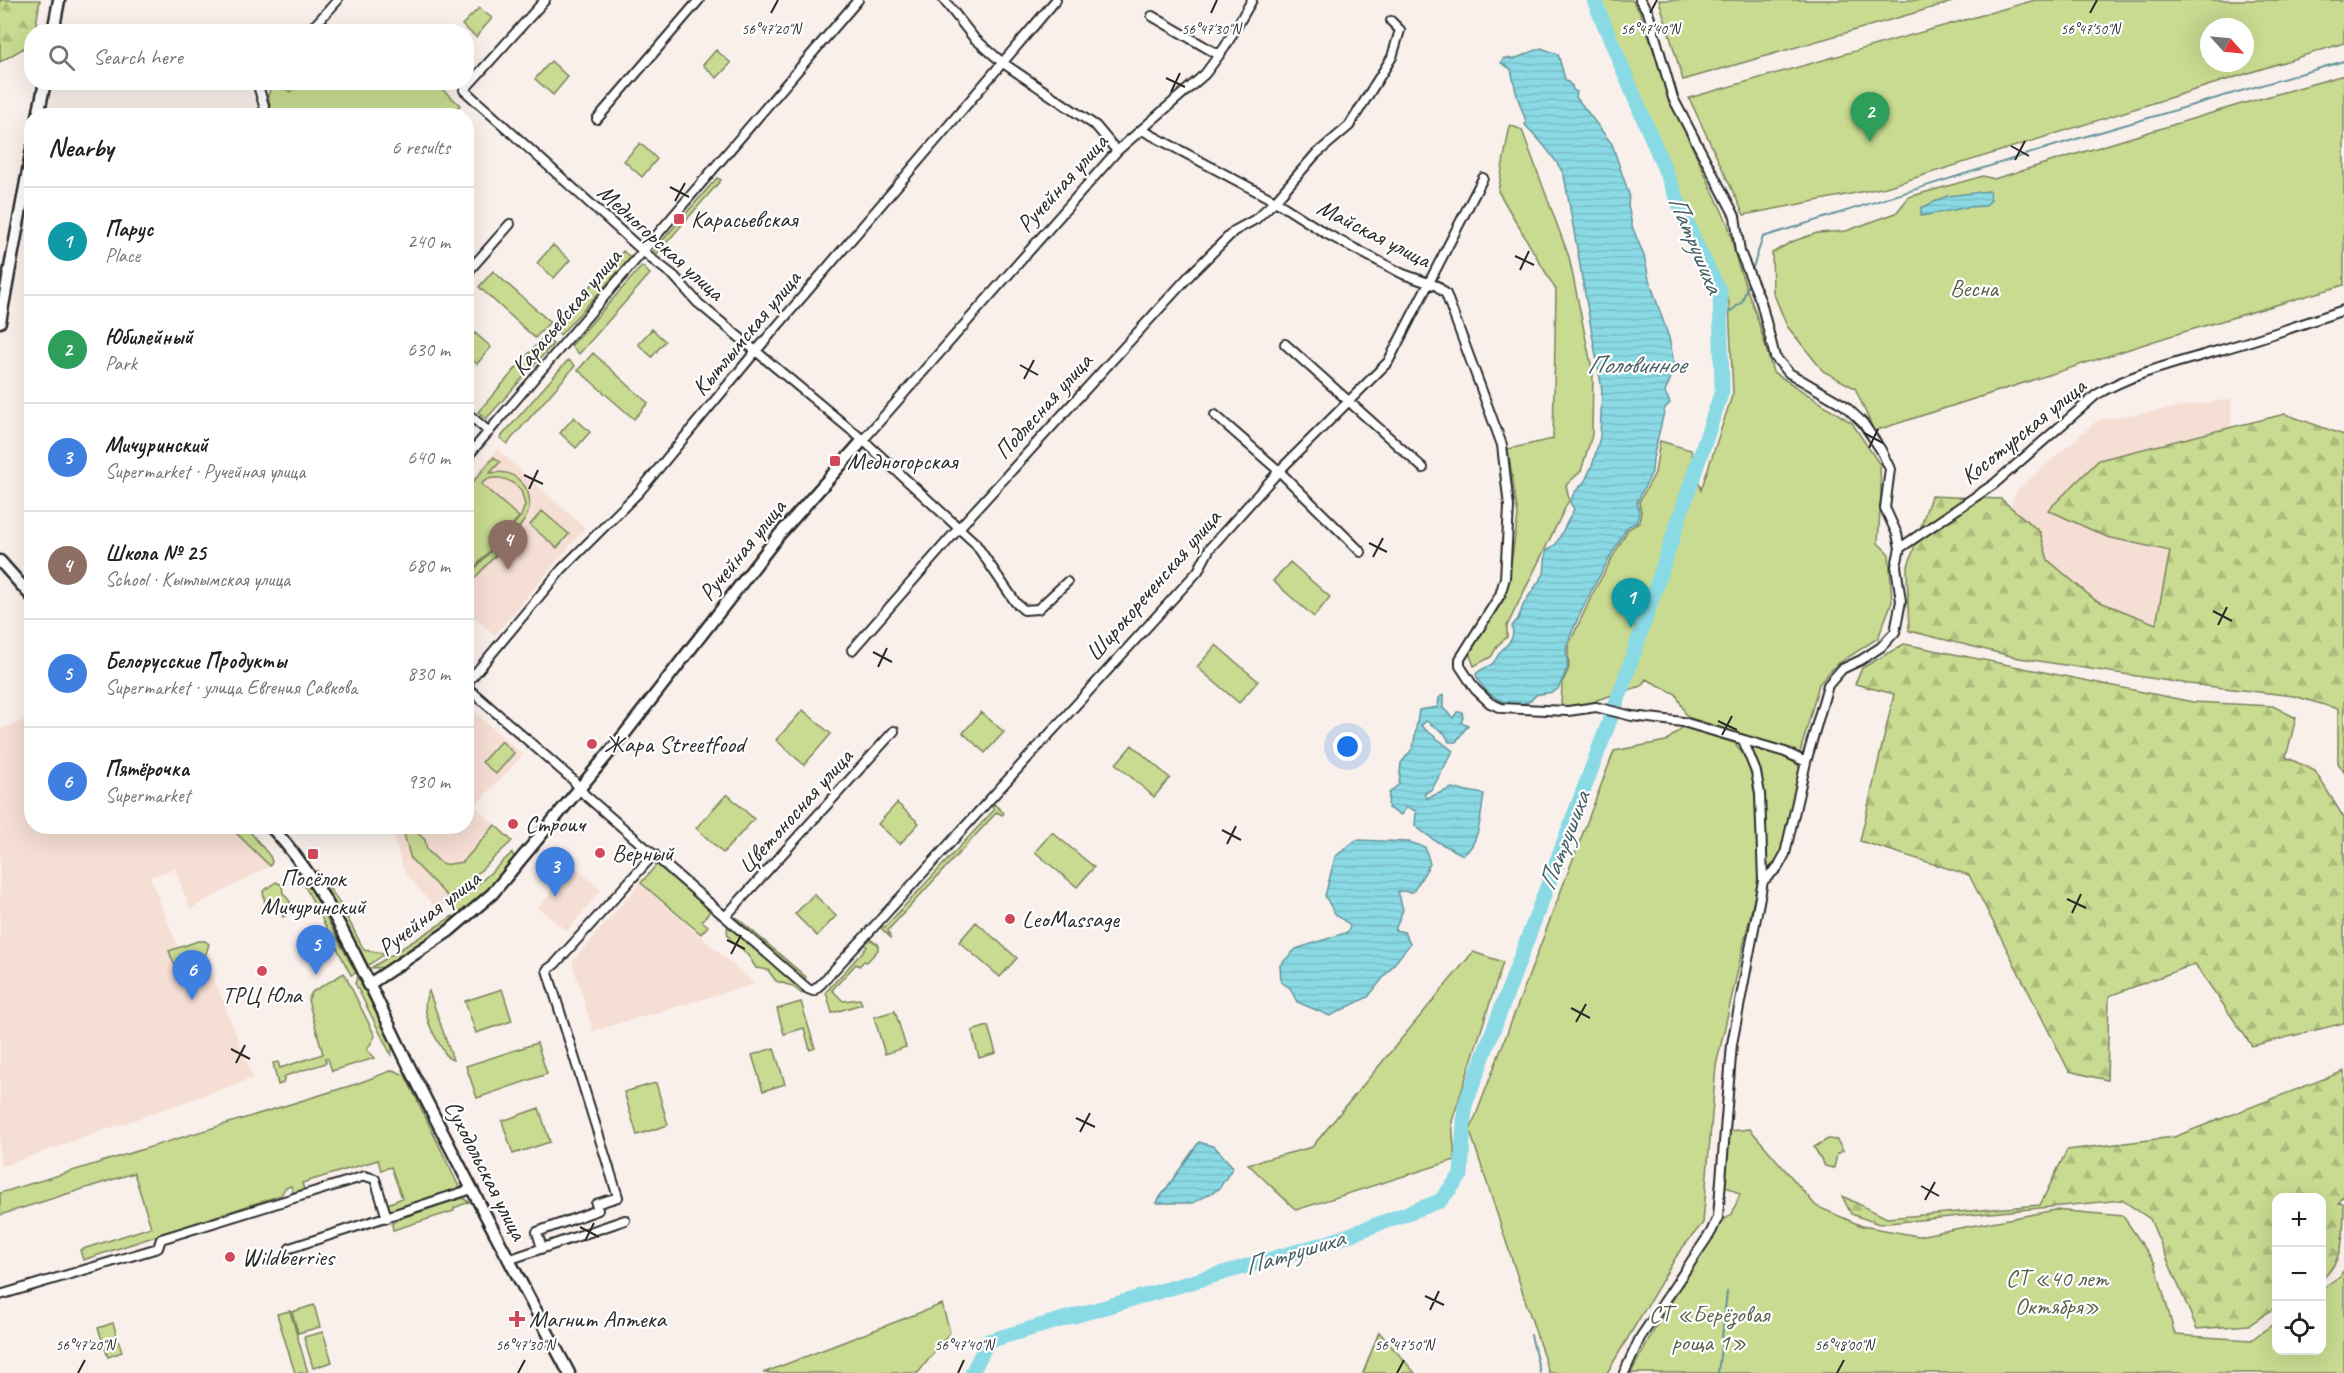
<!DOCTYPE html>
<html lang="en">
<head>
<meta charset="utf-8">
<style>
	body { margin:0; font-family:Caveat,sans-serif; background:#f6f6f6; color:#202124 }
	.controls { position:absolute; right:18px; bottom:18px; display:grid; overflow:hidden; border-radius:12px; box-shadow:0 6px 24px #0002 }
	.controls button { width:54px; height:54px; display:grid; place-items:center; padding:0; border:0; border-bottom:2px solid #e0e0e0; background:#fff; color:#202124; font:30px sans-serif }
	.compass { position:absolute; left:2200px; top:18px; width:54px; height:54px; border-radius:50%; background:#fff; box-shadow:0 6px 24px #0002; rotate:117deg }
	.you { position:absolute; left:1348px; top:747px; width:21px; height:21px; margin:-15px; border:4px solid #fff; border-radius:50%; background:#1a73e8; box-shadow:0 0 0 9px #1a73e833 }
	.badge { display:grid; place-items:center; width:39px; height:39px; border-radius:50%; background:#d1495b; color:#fff; font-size:20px; font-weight:700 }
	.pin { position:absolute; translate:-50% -50px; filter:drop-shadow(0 2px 3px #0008) }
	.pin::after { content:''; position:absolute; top:32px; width:21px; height:18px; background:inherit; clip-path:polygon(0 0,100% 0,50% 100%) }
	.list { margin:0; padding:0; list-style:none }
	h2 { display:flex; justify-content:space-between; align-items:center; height:78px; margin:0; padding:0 24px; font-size:26px }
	h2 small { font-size:20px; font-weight:400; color:#757577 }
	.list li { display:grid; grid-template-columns:39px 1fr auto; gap:18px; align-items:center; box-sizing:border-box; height:108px; padding:0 24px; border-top:2px solid #e0e0e0 }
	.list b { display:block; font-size:22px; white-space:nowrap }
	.list p { margin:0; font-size:20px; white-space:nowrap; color:#757577 }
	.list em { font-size:20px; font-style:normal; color:#757577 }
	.icon { flex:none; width:33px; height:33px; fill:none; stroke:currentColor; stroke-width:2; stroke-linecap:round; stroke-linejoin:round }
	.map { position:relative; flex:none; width:2344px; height:1373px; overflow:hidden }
	.search { position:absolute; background:#fff; box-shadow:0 6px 24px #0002; left:24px; top:24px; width:450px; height:66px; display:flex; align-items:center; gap:15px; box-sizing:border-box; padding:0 21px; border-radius:24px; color:#757577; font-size:22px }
	.panel { position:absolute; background:#fff; box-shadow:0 6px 24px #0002; left:24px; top:108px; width:450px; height:726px; border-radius:24px }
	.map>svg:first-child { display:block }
	.built { fill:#f5ded3 }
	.green { fill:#c8db90; stroke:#7a835e; stroke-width:1.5; fill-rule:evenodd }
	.forest { fill:url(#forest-firs); stroke:#7a835e; stroke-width:1.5 }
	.water { fill:url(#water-rules); stroke:#64949b; stroke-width:1.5 }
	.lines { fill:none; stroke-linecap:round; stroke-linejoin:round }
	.stream { stroke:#64949b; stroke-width:2 }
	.river { stroke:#8adae5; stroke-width:15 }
	.street-casing { stroke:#2b2b2b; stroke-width:12 }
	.secondary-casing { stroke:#2b2b2b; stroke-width:15 }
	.street { stroke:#fff; stroke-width:8 }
	.secondary { stroke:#fff; stroke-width:10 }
	.ticks { fill:none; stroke:#2b2b2b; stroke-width:2 }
	.poi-dot { fill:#d1495b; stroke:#fff; stroke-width:2 }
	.labels { text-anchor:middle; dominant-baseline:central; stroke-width:4.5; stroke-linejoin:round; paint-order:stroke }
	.street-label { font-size:24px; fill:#2b2b2b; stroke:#fff }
	.poi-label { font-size:24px; fill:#2b2b2b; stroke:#fff; text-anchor:start }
	.park-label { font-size:24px; fill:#5a6049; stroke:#fff }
	.water-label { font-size:26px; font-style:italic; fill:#486063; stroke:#fff }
	.ticks-label { font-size:15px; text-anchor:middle; fill:#2b2b2b; stroke:#fff; stroke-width:4.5; stroke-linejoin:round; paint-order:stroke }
</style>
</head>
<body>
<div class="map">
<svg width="2344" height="1373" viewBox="0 0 2344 1373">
	<defs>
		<pattern id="forest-firs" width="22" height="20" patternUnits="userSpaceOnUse" patternTransform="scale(1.5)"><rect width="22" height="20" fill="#c8db90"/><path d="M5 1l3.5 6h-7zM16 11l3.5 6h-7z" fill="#acbc7c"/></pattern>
		<pattern id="water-rules" width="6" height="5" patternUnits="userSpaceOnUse" patternTransform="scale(1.5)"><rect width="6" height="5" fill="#8adae5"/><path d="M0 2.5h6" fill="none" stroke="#77bbc5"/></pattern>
	</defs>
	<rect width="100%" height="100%" fill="#faf0eb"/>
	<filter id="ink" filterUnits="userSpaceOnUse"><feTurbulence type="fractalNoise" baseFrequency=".0167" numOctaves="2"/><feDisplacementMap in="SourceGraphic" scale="12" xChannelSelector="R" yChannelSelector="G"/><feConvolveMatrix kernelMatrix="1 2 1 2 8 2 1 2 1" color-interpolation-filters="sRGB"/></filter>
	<g filter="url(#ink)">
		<!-- built -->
		<path class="built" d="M2231 399V431L2161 630 2071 607 2001 532 2017 490 2098 420Z
			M497 449 585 528 495 635 467 611V485Z
			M467 705 523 755 475 806 512 841 438 911 405 873 390 827 466 826Z
			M31 718 32 826 230 827 270 866 190 909 175 869 150 877 178 947H196L210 954 211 970 253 1078 0 1167V729Z
			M574 866 601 890 567 931 538 908Z
			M640 883 755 984 593 1031 572 962Z"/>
		<!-- green -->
		<path class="green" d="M1600 0H1632L1640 12 1671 101 1728 224 1738 265 1756 314 1773 372 1852 423 1880 465 1881 494 1878 543 1889 554 1892 602 1878 638 1836 665 1819 684 1800 753 1687 717 1676 694 1646 679 1641 686 1597 700 1590 705 1561 706 1562 683 1569 668 1568 647 1592 595 1628 529 1639 523 1641 512 1639 502 1655 473 1660 441 1691 450 1701 490 1733 393 1729 303 1652 128Z
			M1659 0H1959L1683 80Z
			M2035 0H2344V43L1886 187 1744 215 1689 98ZM2209 27H2245V63H2209Z
			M479 8 492 18 476 37 462 25Z
			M716 50 731 63 717 78 703 65Z
			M551 61 568 77 553 95 535 79Z
			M2344 75V285L2170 336 1874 431 1855 388 1823 371 1787 326 1773 292 1772 253 1791 242 1817 233 1846 231 1896 213 1909 197 1983 176 1994 179 2238 105Z
			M273 82 278 83 290 92 298 83H435L460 105 451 115H272L268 95Z
			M1510 125 1522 130 1569 257 1593 374 1592 435 1581 471 1566 485 1569 500 1507 626V637L1498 645 1491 657 1474 666 1469 653 1506 596 1518 516 1508 449 1553 439 1556 290 1498 191Z
			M640 143 657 159 642 177 624 161Z
			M717 178 721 180 655 256 653 254 655 249Z
			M553 245 570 260 554 278 537 263Z
			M623 251 631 258 560 335 552 328Z
			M642 266 650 274 579 354 571 346Z
			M493 271 550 322 535 338 479 287Z
			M652 329 665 341 652 357 638 344Z
			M475 333 491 347 477 364 467 355V343Z
			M544 336 553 344 486 419 478 412Z
			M593 353 648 403 634 419 578 370Z
			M568 360 575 366 507 444 500 438Z
			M574 417 590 432 576 448 560 433Z
			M494 457 500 462 490 473C502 471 511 472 520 481 531 490 532 507 525 519 514 537 488 563 473 580L467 583V578L521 516 525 505 521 490C511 479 493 472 481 484L519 517 470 573 466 570 467 489Z
			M542 511 569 534 557 548 530 525Z
			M1290 562 1330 597 1314 617 1273 581Z
			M1216 645 1258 681 1239 703 1197 667Z
			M803 710 831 734 804 765 776 740Z
			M981 712 1004 732 985 753 963 733Z
			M1683 727 1735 743 1748 762 1756 788 1760 873 1716 1066 1703 1223 1679 1252 1607 1373H1549L1470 1131 1614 751 1666 741Z
			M501 741 514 753 496 774 482 762Z
			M1132 745 1170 778 1154 797 1116 764Z
			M1749 747C1767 751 1792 752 1801 770L1781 856 1775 867 1769 871 1766 865C1764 824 1766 785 1749 747Z
			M727 794 754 819 723 853 696 828Z
			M897 803 919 823 900 844 878 824Z
			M994 804 1004 813 1002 815 997 812 888 930 890 937 879 926 885 927 994 810 992 807Z
			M495 825 512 841 450 899 411 859 404 834 408 827H411L425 840 427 850 443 865 463 862Z
			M230 827H246L270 856 272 862 270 866Z
			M1052 832 1094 867 1077 887 1035 852Z
			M512 853 514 857C507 881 478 899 459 914L453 907Z
			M658 863 711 910 702 921 708 926 701 934 641 883Z
			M317 870 341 905 364 950 385 954 367 966Z
			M297 871 305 878 356 973 351 975Z
			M276 882 282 885 283 893 291 903 284 910 285 916 283 917 276 901 265 904 263 891Z
			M814 894 836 916 817 936 795 914Z
			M453 916 455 918 387 967 371 968Z
			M736 917 806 977 804 980 734 920Z
			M976 922 1017 958 1000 977 959 942Z
			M728 925 804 991 802 994 792 986 776 981 768 970 756 968C752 962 749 956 745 952 736 943 724 940 728 925Z
			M869 939 878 944V950L867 962 864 961 859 966 856 964 832 990 843 1001 860 999 862 1004 832 1013 826 992 867 947 864 943Z
			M198 941H205L209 944 205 957 174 964 169 951Z
			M1473 952 1503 962 1452 1121 1455 1160 1296 1210 1248 1164 1312 1147Z
			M344 973 375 1036 367 1050 375 1058 332 1071 328 1059 325 1058 326 1063 285 1076 283 1083 278 1085 273 1063 278 1062 280 1068 323 1054 308 1000 312 992Z
			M358 977 393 1044 391 1055 355 983Z
			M502 989 512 1021 476 1033 465 1001Z
			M429 991 453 1060 448 1058C437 1040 417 1012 429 991Z
			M801 1002 815 1048 810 1050 804 1028 784 1034 777 1009Z
			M895 1011 906 1047 885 1054 874 1017Z
			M988 1026 996 1053 979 1058 972 1031Z
			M537 1043 547 1074 477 1098 466 1066Z
			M774 1048 785 1084 763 1091 752 1055Z
			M393 1070 405 1075 460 1189 393 1210 387 1209 386 1205 402 1198 391 1167 381 1170 378 1160 302 1183 304 1189 293 1193 291 1186 285 1188 281 1195 83 1260 80 1250 151 1227 134 1173 0 1215V1193L356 1084Z
			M656 1083 668 1125 637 1135 624 1092Z
			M539 1108 550 1142 513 1154 502 1121Z
			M1750 1129 1816 1206 1862 1226 1918 1236 2055 1210 2123 1216 2155 1263 2175 1335 2251 1340 2276 1322V1350H2322V1289L2340 1276 2344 1270V1373H1631L1650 1337 1721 1222 1732 1214 1740 1194 1725 1186 1730 1131Z
			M1828 1139 1837 1140 1843 1151 1837 1154 1834 1168 1825 1166 1814 1147Z
			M462 1198 469 1202 454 1208V1211L393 1230 392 1224 396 1220Z
			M942 1304 950 1332 918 1373H763Z
			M314 1305 320 1327 298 1333 292 1312Z
			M290 1311 308 1373H295L277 1314Z
			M113 1323 122 1352 108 1357 98 1328Z
			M323 1332 332 1362 313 1368 304 1337Z
			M1379 1332 1415 1373H1363Z"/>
		<!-- forest -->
		<path class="forest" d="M0 0H40L35 31 32 32 31 44 0 62Z
			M2285 414 2344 435V772L2338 763V709L2294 696 2189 684 2019 658 1909 631 1907 569 1931 496 2001 499 2040 532 2048 560 2095 600 2156 624 2170 551 2107 537 2048 510 2099 460Z
			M1904 644 2193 702 2273 706 2296 718 2286 757 2315 771 2344 818V1023L2252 1046 2195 964 2109 996 2107 1080 2069 1071 1969 875 1860 841 1894 694 1855 684 1862 668Z
			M2344 1071V1195L2339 1203 2344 1204C2344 1232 2344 1261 2322 1279V1198H2276V1307L2249 1325 2197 1329 2150 1219 2122 1200 1879 1224 1851 1214 1842 1196 1887 1218 2040 1205 2067 1150 2174 1137Z"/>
		<!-- water -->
		<path class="water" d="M1541 48 1558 54 1565 79 1572 86 1573 90 1577 92 1576 97 1612 144 1629 194 1628 205 1632 226 1644 256 1649 279 1669 338 1675 368 1665 392 1670 403 1665 408 1653 458 1652 472 1637 502 1639 512 1637 522 1627 527C1606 565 1582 604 1567 645 1564 653 1569 660 1567 668 1567 670 1559 687 1558 689 1553 694 1542 693 1536 695 1519 717 1482 696 1476 674 1481 668 1487 668 1493 663 1496 660 1498 654 1501 651 1509 642 1515 640 1512 626L1518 619 1524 603 1544 574 1546 551 1556 544 1574 509 1570 503 1574 493 1585 481 1593 463 1600 437 1602 390 1564 175C1554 156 1540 140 1525 125L1526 121 1517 96 1511 69 1501 63 1504 58 1514 59Z
			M1989 191 1991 200 1985 206 1969 207 1921 216V208L1947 196Z
			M1443 695V708L1453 718 1457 712H1462L1463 718 1461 722 1468 725 1456 742H1449L1445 734 1426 721 1421 726 1453 751 1432 789 1424 794 1427 798 1452 788 1484 794C1481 813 1480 844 1463 855L1434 840 1415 826 1416 811 1407 807 1401 815 1388 808 1389 793 1399 784 1401 763 1413 748 1419 710 1438 707 1439 698Z
			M1356 840 1409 842 1425 847 1430 864 1413 892 1398 891 1403 910 1395 930 1404 932 1410 944 1368 997 1330 1016 1297 1002 1290 988 1281 982 1280 965 1296 949 1348 932 1350 925 1335 914 1325 896 1335 857Z
			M1199 1142 1215 1147 1233 1167 1219 1189 1193 1203H1156Z"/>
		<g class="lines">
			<!-- stream -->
			<path class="stream" d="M1751 273 1763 237 2073 140 2344 61
				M1721 319 1742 302 1749 281
				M1531 1335 1540 1373
				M1718 1373 1727 1292"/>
			<!-- river -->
			<path class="river" d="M972 1373 988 1341 1330 1242 1440 1201 1461 1175 1465 1105 1623 685 1722 391 1720 292 1696 244 1594 0"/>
			<defs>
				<path id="street" d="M545 0 464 90 653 260 674 276 698 303 863 440 975 543 1016 603 1024 610 1038 609 1067 582
					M944 0 974 38 1003 63 1096 126 1117 151
					M1056 0 756 351 639 492 562 569 468 682 469 689 573 780 585 795 808 989 813 991 821 984 869 932 1198 571 1210 548 1279 471 1388 362 1483 178
					M1640 0 1648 12 1673 98 1735 216 1740 252 1761 302 1775 357 1789 373 1844 405 1863 423 1881 450 1890 469 1885 508 1897 534 1900 548
					M1152 16 1219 55
					M305 32 316 24 337 1
					M257 82 267 116
					M597 119 699 0
					M1142 130 1275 201 1325 233 1403 274 1437 286 1446 294 1502 445 1509 507 1505 578 1500 595 1460 659V666L1475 689 1490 703 1501 708 1568 711 1596 707 1632 716 1683 722 1785 752 1806 762
					M466 274 510 224
					M1285 344 1423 468
					M466 412 489 432
					M1215 415 1279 471 1361 552
					M863 440 1117 151 1205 74 1225 47 1252 0
					M466 458 858 0
					M852 650 959 528 1190 275 1234 231 1256 219 1275 201 1315 155 1349 126 1392 57 1400 30 1391 21
					M1743 740 1756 772 1760 794 1763 881
					M725 917 894 731
					M290 1248 472 1189
					M542 1248 537 1232 598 1210 596 1204 618 1197 547 970 555 964 654 854
					M508 1260 625 1220
					M0 1295 158 1248 161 1239 365 1176 375 1179 387 1218
					M1624 1373 1640 1338 1711 1232 1718 1217 1732 1044 1763 881 1778 867 1785 854 1806 762 1828 685 1842 669 1861 660 1881 647 1895 632 1901 601 1896 566 1900 548 1994 484 2096 395C2132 373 2177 363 2217 351 2260 339 2302 324 2344 310"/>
				<path id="secondary" d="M53 32 59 0
					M38 116 45 82
					M0 322 32 149
					M0 561 32 597
					M270 826C331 889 370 988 409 1066 460 1169 515 1271 569 1373
					M368 985 449 931 492 894 623 736 779 535 863 440"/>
			</defs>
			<!-- street casing -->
			<use href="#street" class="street-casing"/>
			<!-- secondary casing -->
			<use href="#secondary" class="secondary-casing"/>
			<!-- street -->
			<use href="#street" class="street"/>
			<!-- secondary -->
			<use href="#secondary" class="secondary"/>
		</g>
	</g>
	<!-- ticks -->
	<path class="ticks" d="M771 13 778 0M1211 13 1217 0M1650 13 1657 0M2090 13 2097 0M1166 78 1185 87M1171 92 1180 73M2011 146 2029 156M2015 160 2025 141M670 187 689 197M675 201 685 183M1515 256 1534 265M1520 270 1529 251M1020 365 1038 375M1024 379 1034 360M1864 433 1883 443M1869 448 1878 429M524 475 543 484M529 489 538 470M1369 543 1387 552M1373 557 1383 538M2213 611 2232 621M2218 625 2227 607M873 652 892 662M878 667 887 648M1718 721 1737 730M1722 735 1732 716M1222 830 1241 840M1227 844 1236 826M2067 899 2086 908M2072 913 2081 894M727 940 745 949M731 954 741 935M1571 1008 1590 1018M1576 1022 1586 1004M231 1049 250 1059M236 1063 245 1045M1076 1118 1095 1127M1080 1132 1090 1113M1921 1186 1939 1196M1925 1200 1935 1182M580 1227 599 1237M585 1241 594 1223M1425 1296 1444 1305M1430 1310 1439 1291M78 1373 85 1360M518 1373 525 1360M958 1373 964 1360M1397 1373 1404 1360M1837 1373 1844 1360"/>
	<!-- markers -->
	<g class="poi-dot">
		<rect x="673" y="213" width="12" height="12" rx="3"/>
		<rect x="829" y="455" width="12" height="12" rx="3"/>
		<circle cx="592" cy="744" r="6"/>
		<circle cx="513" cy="824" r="6"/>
		<circle cx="600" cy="853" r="6"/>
		<rect x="307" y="848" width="12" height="12" rx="3"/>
		<circle cx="1010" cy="919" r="6"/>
		<circle cx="262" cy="971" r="6"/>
		<circle cx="230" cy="1257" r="6"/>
		<path d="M514 1310h6v6h6v6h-6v6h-6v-6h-6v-6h6z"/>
	</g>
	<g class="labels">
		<!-- street labels -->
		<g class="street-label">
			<text transform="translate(1062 183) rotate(-48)">Ручейная улица</text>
			<text transform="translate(1374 233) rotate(27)">Майская улица</text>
			<text transform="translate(661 242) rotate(42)">Медногорская улица</text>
			<text transform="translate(566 312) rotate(-50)">Карасьевская улица</text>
			<text transform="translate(746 333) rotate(-50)">Кытлымская улица</text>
			<text transform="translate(1043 406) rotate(-48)">Подлесная улица</text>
			<text transform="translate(2023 431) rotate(-39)">Косотурская улица</text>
			<text transform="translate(742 550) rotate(-51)">Ручейная улица</text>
			<text transform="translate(1153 585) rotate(-49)">Широкореченская улица</text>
			<text transform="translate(795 811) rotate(-48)">Цветоносная улица</text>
			<text transform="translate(429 913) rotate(-38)">Ручейная улица</text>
			<text transform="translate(486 1170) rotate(63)">Суходольская улица</text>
		</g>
		<!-- poi labels -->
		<g class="poi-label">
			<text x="691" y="219">Карасьевская</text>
			<text x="847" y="461">Медногорская</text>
			<text x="604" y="744">Жара Streetfood</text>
			<text x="525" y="824">Строич</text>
			<text x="612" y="853">Верный</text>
			<text x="313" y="878" text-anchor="middle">Посёлок<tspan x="313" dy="28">Мичуринский</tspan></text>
			<text x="1022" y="919">LeoMassage</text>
			<text x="262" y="995" text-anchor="middle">ТРЦ Юла</text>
			<text x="242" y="1257">Wildberries</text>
			<text x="529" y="1319">Магнит Аптека</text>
		</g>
		<!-- park labels -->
		<g class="park-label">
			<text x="1974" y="288">Весна</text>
			<text x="2057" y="1278">СТ «40 лет<tspan x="2057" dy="28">Октября»</tspan></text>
			<text x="1709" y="1314">СТ «Берёзовая<tspan x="1709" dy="28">роща 1»</tspan></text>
		</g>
		<!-- water labels -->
		<g class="water-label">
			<text transform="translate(1696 244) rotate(67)">Патрушиха</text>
			<text x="1636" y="364">Половинное</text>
			<text transform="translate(1564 841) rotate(-69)">Патрушиха</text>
			<text transform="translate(1294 1252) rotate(-17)">Патрушиха</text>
		</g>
	</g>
	<g class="ticks-label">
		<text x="771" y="34">56°47'20"N</text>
		<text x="1211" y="34">56°47'30"N</text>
		<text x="1650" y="34">56°47'40"N</text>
		<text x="2090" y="34">56°47'50"N</text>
		<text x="85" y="1350">56°47'20"N</text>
		<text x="525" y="1350">56°47'30"N</text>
		<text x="964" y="1350">56°47'40"N</text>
		<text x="1404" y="1350">56°47'50"N</text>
		<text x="1844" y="1350">56°48'00"N</text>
	</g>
</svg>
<div class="controls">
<button>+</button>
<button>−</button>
<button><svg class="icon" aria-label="locate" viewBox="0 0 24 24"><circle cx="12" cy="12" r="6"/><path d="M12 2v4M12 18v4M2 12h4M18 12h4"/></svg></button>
</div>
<svg class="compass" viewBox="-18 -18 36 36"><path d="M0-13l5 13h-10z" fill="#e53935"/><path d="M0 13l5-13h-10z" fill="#757577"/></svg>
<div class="you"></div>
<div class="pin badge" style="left:1631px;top:628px;background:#0f9aa8">1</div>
<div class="pin badge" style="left:1870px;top:142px;background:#2e9e5b">2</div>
<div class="pin badge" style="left:555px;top:897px;background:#3f7fe0">3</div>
<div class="pin badge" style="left:508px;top:570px;background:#8d6e63">4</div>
<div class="pin badge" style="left:316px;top:975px;background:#3f7fe0">5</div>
<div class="pin badge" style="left:192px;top:1000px;background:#3f7fe0">6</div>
<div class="search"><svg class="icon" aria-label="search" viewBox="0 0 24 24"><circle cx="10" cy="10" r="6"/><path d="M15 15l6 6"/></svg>Search here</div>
<section class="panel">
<h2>Nearby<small>6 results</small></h2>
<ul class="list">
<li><span class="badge" style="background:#0f9aa8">1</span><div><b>Парус</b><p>Place</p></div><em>240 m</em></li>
<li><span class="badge" style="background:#2e9e5b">2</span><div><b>Юбилейный</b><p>Park</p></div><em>630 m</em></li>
<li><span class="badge" style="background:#3f7fe0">3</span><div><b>Мичуринский</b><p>Supermarket · Ручейная улица</p></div><em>640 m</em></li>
<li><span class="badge" style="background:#8d6e63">4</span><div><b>Школа № 25</b><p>School · Кытлымская улица</p></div><em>680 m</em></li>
<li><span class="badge" style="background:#3f7fe0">5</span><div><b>Белорусские Продукты</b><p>Supermarket · улица Евгения Савкова</p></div><em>830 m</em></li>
<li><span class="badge" style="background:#3f7fe0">6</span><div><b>Пятёрочка</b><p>Supermarket</p></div><em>930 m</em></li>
</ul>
</section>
</div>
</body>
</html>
